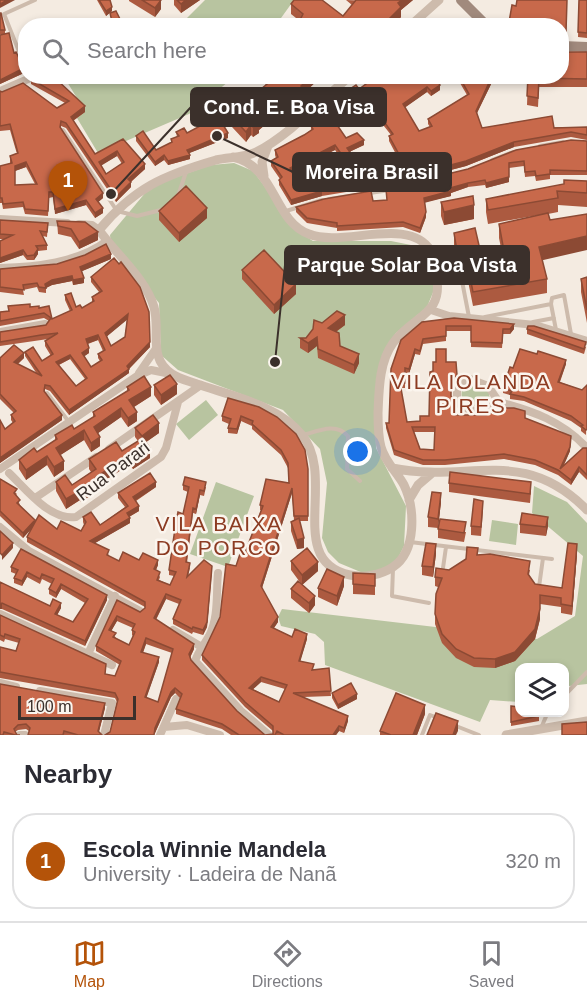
<!DOCTYPE html>
<html lang="en">
<head>
<meta charset="utf-8">
<style>
	body { margin:0; font-family:Arial,sans-serif; background:#f2f2f3; color:#2b2b33 }
	.controls { position:absolute; right:18px; bottom:18px; display:grid; overflow:hidden; border-radius:12px; box-shadow:0 3px 9px #0003 }
	.controls button { width:54px; height:54px; display:grid; place-items:center; padding:0; border:0; border-bottom:2px solid #e1e1e2; background:#fff; color:#2b2b33; font:30px sans-serif }
	.scale { position:absolute; left:18px; bottom:15px; width:118px; box-sizing:border-box; padding-left:6px; border:3px solid #3b302b; border-top:0; font-size:16px; line-height:21px; white-space:nowrap; color:#3b302b; -webkit-text-stroke:4px #fbf5ee; paint-order:stroke }
	.you { position:absolute; left:358px; top:452px; width:21px; height:21px; margin:-15px; border:4px solid #fff; border-radius:50%; background:#1a73e8; box-shadow:0 0 0 9px #1a73e833 }
	.badge { display:grid; place-items:center; width:39px; height:39px; border-radius:50%; background:#b45309; color:#fff; font-size:20px; font-weight:700 }
	.pin { position:absolute; translate:-50% -50px; filter:drop-shadow(0 2px 3px #0008) }
	.pin::after { content:''; position:absolute; top:32px; width:21px; height:18px; background:inherit; clip-path:polygon(0 0,100% 0,50% 100%) }
	.list { margin:0; padding:0; list-style:none }
	h2 { display:flex; justify-content:space-between; align-items:center; height:78px; margin:0; padding:0 24px; font-size:26px }
	h2 small { font-size:20px; font-weight:400; color:#7c7c81 }
	.list li { display:grid; grid-template-columns:39px 1fr auto; gap:18px; align-items:center; box-sizing:border-box; height:96px; margin:0 12px 12px; padding:0 12px; border:2px solid #e1e1e2; border-radius:24px }
	.list b { display:block; font-size:22px; white-space:nowrap }
	.list p { margin:0; font-size:20px; white-space:nowrap; color:#7c7c81 }
	.list em { font-size:20px; font-style:normal; color:#7c7c81 }
	.icon { flex:none; width:33px; height:33px; fill:none; stroke:currentColor; stroke-width:2; stroke-linecap:round; stroke-linejoin:round }
	.map { position:relative; flex:none; width:587px; height:735px; overflow:hidden }
	.search { position:absolute; background:#fff; box-shadow:0 3px 9px #0003; left:18px; right:18px; top:18px; height:66px; display:flex; align-items:center; gap:15px; box-sizing:border-box; padding:0 21px; border-radius:24px; color:#7c7c81; font-size:22px }
	.sheet { height:186px; background:#fff }
	nav { display:flex; justify-content:space-around; align-items:center; box-sizing:border-box; height:84px; border-top:2px solid #e1e1e2; background:#fff; font-size:16px; color:#7c7c81 }
	nav a { display:grid; justify-items:center; gap:3px }
	nav .on { color:#b45309 }
	.map>svg:first-child { display:block }
	.green { fill:#b8c4a0 }
	.lines { fill:none; stroke-linecap:round; stroke-linejoin:round }
	.service { stroke:#cdbbac; stroke-width:4 }
	.minor { stroke:#cdbbac; stroke-width:8 }
	.tertiary { stroke:#cdbbac; stroke-width:9 }
	.secondary { stroke:#a18a7d; stroke-width:10 }
	.wall { fill:#ac5a40; fill-rule:evenodd }
	.shaded-wall { fill:#8c4a34 }
	.building { fill:#c8694b; stroke:#8c4a34; stroke-width:1.5; fill-rule:evenodd }
	.labels { text-anchor:middle; dominant-baseline:central; stroke-width:5; stroke-linejoin:round; paint-order:stroke }
	.street-label { font-size:18px; fill:#3b302b; stroke:#fbf5ee }
	.quarter-label { font-size:21px; letter-spacing:1.5px; fill:#8c3b22; stroke:#fbf5ee }
	.leader { fill:none; stroke:#3b302b; stroke-width:2 }
	.callout-dot { fill:#3b302b; stroke:#fbf5ee; stroke-width:2 }
	.callout { fill:#3b302b; stroke:#3b302b; stroke-width:2 }
	.callout-label { font-size:20px; text-anchor:middle; font-weight:bold; fill:#fff }
</style>
</head>
<body>
<div class="map">
<svg width="587" height="735" viewBox="0 0 587 735">
	<rect width="100%" height="100%" fill="#f4ebe1"/>
	<!-- green -->
	<path class="green" d="M205 0H294L276 25H126L182 23Z
		M64 77H234L189 114 98 153 77 118 85 111Z
		M234 163 253 171 299 232 313 241H391L421 247 429 256 434 290 427 307 396 333 383 353 375 401 376 448 406 506 404 546 397 560 383 569 363 573 339 563 328 552 322 538 327 483 320 449 283 410 178 370 161 355 159 303 111 245 110 235 151 186 211 165Z
		M467 383 485 387 489 393 490 401 481 407 465 405C460 396 460 390 467 383Z
		M206 400 218 415 189 440 176 424Z
		M216 482 254 496 228 567 190 554Z
		M534 486 567 502 587 523V684L569 686 565 690 564 668H520L519 702 490 700 480 722 325 665 324 642 315 634 281 626 278 617 282 609 537 639 575 616 583 556 532 513Z
		M492 520 518 524 516 545 489 541Z"/>
	<g class="lines">
		<!-- service -->
		<path class="service" d="M26 69 4 14 35 0
			M63 130 117 211 137 216 161 210
			M540 146 563 142
			M492 160 513 152
			M178 196 186 172
			M329 199 390 190
			M286 211 322 200
			M462 281 469 317
			M551 304 552 298 564 295 571 334
			M485 317 551 304 556 330
			M533 322 554 318
			M47 393 69 422
			M303 435C318 431 336 422 348 436L347 469 360 481
			M410 542 552 559
			M393 568 392 596 429 603
			M443 568 446 547
			M539 587 543 558
			M564 696 587 672
			M456 726 479 735
			M541 728 548 712
			M422 735 430 715 438 718"/>
		<!-- minor -->
		<path class="minor" d="M0 91 35 76
			M0 219 67 223
			M79 224 92 225 99 230
			M0 268C35 267 78 263 107 241
			M431 310 449 316 535 325 587 341
			M0 332 45 324
			M139 373 155 350
			M470 379 488 386 499 402 479 412 462 407 457 401V389L465 380Z
			M499 402C533 411 562 421 587 448
			M109 449 201 385
			M0 469 137 376 151 370 171 374
			M9 473C26 489 50 521 76 517L161 457 166 448 178 402
			M35 498 96 457
			M0 527 29 551 140 611
			M218 573C216 593 219 617 209 636 204 645 199 650 195 661L241 711 269 735
			M0 614 112 665
			M173 630 200 646
			M88 654 115 596
			M0 683 16 687
			M40 691 112 703 104 735
			M164 727 187 725 220 735
			M20 735H25
			M160 735 176 699"/>
		<!-- tertiary -->
		<path class="tertiary" d="M410 26 439 0
			M233 157C276 166 273 221 309 234 342 248 409 215 431 251 435 258 435 266 436 273 445 316 413 315 393 343 379 362 379 391 378 413 378 424 378 436 381 447 385 462 397 472 404 485 415 508 417 551 393 567 381 575 364 578 350 575 285 561 337 478 302 435 278 405 232 396 197 384 189 381 179 379 172 374 147 357 161 332 154 307 146 279 116 254 99 230 134 188 164 175 216 160 229 157 243 158 256 152 287 137 323 99 350 76
			M264 176 262 162 268 146
			M392 468C468 484 522 444 587 510
			M409 500 418 485 432 473
			M506 735 587 721"/>
		<!-- secondary -->
		<path class="secondary" d="M461 0 487 26
			M562 46 587 47"/>
	</g>
	<!-- wall -->
	<path class="wall" d="M97 0H110L112 11 106 16Z
		M129 0H161V9L155 17 129 1Z
		M174 0H200L181 13 174 5Z
		M346 0 372 1 413 0 401 10V17L393 26H301V22L291 14V4L343 16 352 5Z
		M567 0 566 38H561V26H509V22L516 6Z
		M579 0H587V38L578 37Z
		M0 13 5 30V34L24 73 0 84V35H2L0 34Z
		M587 52V87H539L538 107 527 105 528 76Z
		M64 76V80L60 82 85 112 73 121 95 154 123 139 145 169 131 182V187L116 202 66 128 61 126V129L103 198 98 202 103 213 95 218 86 205 55 214 53 197 49 198 48 216 25 214 23 207 3 209 2 203H0V166L10 164V156L17 154 10 130 0 131V91L57 108 65 103 31 84V79ZM117 156 122 164 106 174 101 165ZM26 167 35 184 15 185V171Z
		M258 76H322L303 94V98L288 105 259 130V133L253 137 251 135 246 142 232 127V117L250 109 261 99V89L266 85Z
		M434 76 440 90 431 96 427 92 405 107 419 131 430 127 428 124V119L467 95 460 83V78L495 76 477 113 482 128 587 127V140L571 137 514 147 466 166 401 183 322 196 291 205 279 185V180L280 179 271 166V161L276 158 275 155V150L304 135 311 130V126L346 138 364 145 349 152 350 157 342 160 335 150 291 171 295 178 398 158 389 141V136L391 135 380 121 375 124 350 93V89H359L367 83V77Z
		M203 98 228 138 189 153 190 159 168 165 164 160 155 166 136 141V136L156 150 171 143V139L177 137 176 132 187 133 202 125 198 115V111L207 110 203 102Z
		M587 141V175H550V179L536 181 535 176 525 177 524 166 509 168V182L486 188 485 185 468 187 451 193V196L425 202 426 217 420 233 403 227 337 231V228L307 223 296 212V207L387 200 386 189Z
		M587 181V207L558 205V212L548 214 542 260 547 279V293L473 306 467 276 459 277 454 247V233L484 267 504 263 499 238V224L539 215 488 224 486 212V199Z
		M441 202 474 219 444 225 441 216Z
		M159 211 207 218 179 242 159 220Z
		M0 220 48 223 47 237 43 236 47 245V250L38 251V254L34 260H27L23 255 0 263V241L5 239H0Z
		M57 221 98 240 79 249 71 237 58 234Z
		M114 258 119 264 121 262 140 287 149 312 150 347 129 369V373L69 415 50 391 45 389V392L62 415V420L0 463V420L5 429 13 423 11 420V415L14 413 0 399V358L14 345 24 353V358L18 364 37 374 25 356V352L33 347 42 361 51 356 45 346V341L48 339 0 346V332L46 325 49 321 44 318 0 326V312L8 311V306L30 304V307L39 306V308L49 306 52 319 70 311 65 300V295L71 293 76 307 80 305 82 308 92 302V297L99 292 91 282V277ZM127 319 125 337 111 346 107 336ZM98 340 103 351 98 354V358L100 361 91 367 84 356 89 353V348L88 344ZM70 359 85 379 76 386 59 365Z
		M111 259 82 271 84 283 73 285 72 281 52 285 46 288V293L39 292 37 287 23 290 24 295 0 292V269Z
		M242 270 296 294 274 314 242 279Z
		M587 277V323L581 292V279Z
		M422 322 514 329 510 334H503L502 348 471 347V331H446V341L423 344 420 355 415 354 409 374 405 373V388H401L407 422 420 421 429 416 433 371 446 362 457 380 451 388V396L456 415 525 418 570 451 564 465 587 448V480L579 472 571 485 558 475 535 465 504 459 445 465H423L394 455 386 428V423H389L391 369ZM414 432H435L434 450 420 449Z
		M322 323 345 325 336 332 340 346 359 363 354 374 318 358 317 346 308 353 300 348V338H306Z
		M527 329 586 347 584 354 527 334Z
		M537 354 566 364 560 382 582 390 587 385 586 435 581 431V428L571 421 524 401 510 399V395L503 393V388L513 368Z
		M154 385 177 394 161 405 154 395Z
		M127 387 151 396 134 407 137 421 128 427 121 417 98 433 100 446 91 452 84 440 60 455 64 470 54 477 47 465 26 480 19 469V460L37 452 55 440V435L74 429 93 418V412L127 391Z
		M228 398 308 469V521H299L304 548 297 549 291 531V522L294 520 292 493 262 588 278 622 274 628 292 637 307 639 300 661 313 670 329 668 331 696 304 697 348 721 344 733 339 731 336 735H231L222 729 176 714V709L180 698 175 693 171 697 155 733 110 732 117 702 115 698 0 678V647L16 651 19 643 5 639 4 642 0 640V615L106 669 105 674 115 676 120 665 96 651V646L117 600 140 612 145 609V607L27 542V537L32 528 23 538 0 516V479L17 494 16 495 20 505 35 523 57 529 81 531 84 525 83 522V517L100 525 125 507 118 498V493L156 487 136 501 139 511 129 517 130 523 95 543 109 555V556L119 561 139 560 158 565 156 570 160 577 159 580 170 585 174 576 169 575V570L183 514 188 492 183 490V485L206 487 204 496 200 495 196 514 193 513 187 563 190 568 188 576 212 571 207 627 203 635 193 632 192 634 173 624V619L179 604 166 599 156 620 194 649 190 658 191 660 237 711 265 735 273 734V731L245 707 202 660V655L220 617 236 566 244 555 261 510H260V505L289 483 288 468 281 455 252 429V426L241 421 237 434 228 433V428L229 424 222 421V416ZM117 621 133 628 132 630V635L133 636 129 645 116 638 111 631ZM146 644 172 653 158 702 146 698 159 662 143 653ZM261 682 285 689 279 702 253 689Z
		M135 428 159 433 146 442 150 458 133 469 129 465 99 484V490L81 502 80 500 66 509 56 491V482L72 485 91 472 89 469V459L122 451 138 441 135 437Z
		M449 483 531 491 530 503 449 492Z
		M441 502 438 528 428 527V517Z
		M483 510 481 536 471 535V526Z
		M520 524 548 526 546 536 520 533Z
		M438 529 466 532 464 542 438 538Z
		M21 549 107 600 85 646 2 609H0V582L50 606 61 608 57 615 73 622 85 603 61 589 56 598 49 594V589L52 584 42 579 40 584 27 577 22 586 14 583V578L16 574 11 572V567Z
		M436 554 433 577 422 575V566Z
		M577 554 572 615 561 613V607L540 604V619L535 639 515 661 495 668 474 667 456 658 442 643 435 624V614L438 587 435 586V577L449 570 478 555 530 570 529 575 535 584 562 588Z
		M291 561 318 571 302 585 291 570Z
		M353 573 375 574V595L353 594Z
		M344 586 337 606 318 597V588Z
		M291 589 315 605 309 613 291 598Z
		M0 684 105 708 99 732 102 735H28L29 731 26 729 18 730 15 732 17 735H20H0Z
		M332 693 357 699 338 709 332 698Z
		M511 706 539 712V721L511 726Z
		M425 714 417 735H380V731Z"/>
	<!-- shaded-wall -->
	<path class="shaded-wall" d="M7 0H15L0 8V4Z
		M161 0V9L155 17V8Z
		M186 0H200L181 13V4Z
		M402 0H413L401 10V17L393 26H382L398 3Z
		M112 7V11L106 16V11Z
		M121 21V25L115 26Z
		M24 68V73L0 84V80Z
		M61 76H64V80L56 84V79Z
		M312 76H322L303 94V98L288 105 259 130V133L253 137V127L258 122Z
		M492 76H495L476 115V111Z
		M440 85V90L431 96V91Z
		M427 87V92L403 109V104Z
		M85 106V112L71 122V117Z
		M380 116V121L375 124V119Z
		M251 125V135L246 142V132Z
		M228 133V138L187 154V150Z
		M364 140V145L347 153V148Z
		M514 142V147L466 166 401 183V178Z
		M335 145V150L290 172V168Z
		M117 151V156L99 167V162Z
		M350 152V157L342 160V155Z
		M164 155V160L155 166V162Z
		M190 155V159L168 165V161Z
		M26 162V167L15 171V166Z
		M145 164V169L128 184V179Z
		M509 177V182L486 188V183Z
		M131 182V187L116 202V197Z
		M468 183V187L451 193V196L424 203V198L450 188Z
		M322 191V196L291 205V200Z
		M103 193V198L96 204V199Z
		M86 200V205L55 214V209Z
		M474 205V219L444 225V212Z
		M103 208V213L95 218V213Z
		M207 208V218L179 242V233Z
		M426 212V217L420 233V228Z
		M98 232V240L79 249V242Z
		M587 236V250L539 261V247Z
		M38 249V254L34 260V255Z
		M23 250V255L0 263V258Z
		M111 254V259L80 272V267Z
		M72 276V281L52 285 46 288 45 284 52 280Z
		M84 278V283L73 285V280Z
		M296 284V294L274 314V305Z
		M128 314V319L105 338V333Z
		M345 315V325L328 337V328Z
		M514 324V329L510 334V329Z
		M98 335V340L86 344V339Z
		M317 337V346L308 353V343Z
		M150 342V347L129 369V373L69 415V410L127 366Z
		M89 348V353L82 358V353Z
		M415 349V354L409 374V369Z
		M24 353V358L14 367V362Z
		M359 354V363L354 374V365Z
		M70 355V359L56 366V362Z
		M566 360V364L558 386V382Z
		M457 375V380L451 388V383Z
		M177 384V394L161 405V395Z
		M151 387V396L129 410V400Z
		M121 408V417L94 436V427Z
		M137 412V421L128 427V418Z
		M62 415V420L0 463V458Z
		M241 416V421L237 434V429Z
		M159 423V433L142 445V436Z
		M84 430V440L56 458V448Z
		M571 436 570 451 560 473V469Z
		M100 437V446L91 452V443Z
		M150 448V458L133 469V460Z
		M47 456V465L26 480V470Z
		M129 456V465L99 484V490L81 502V493L96 477Z
		M64 461V470L54 477V467Z
		M579 467V472L571 485V480Z
		M156 482V487L133 502V497Z
		M292 488V493L261 591V586Z
		M200 490V495L196 514V509Z
		M80 491V500L66 509V499Z
		M441 493V502L438 528V519Z
		M139 506V511L127 518V513Z
		M548 517V526L546 536V527Z
		M130 518V523L90 546V541Z
		M35 520V525L23 538V533Z
		M304 538V548L297 549V540Z
		M13 543V548L2 560V555Z
		M436 544V554L433 577V567Z
		M577 544V554L572 615V606Z
		M158 560V565L154 574V569Z
		M318 562V571L302 585V575Z
		M212 566 207 627 203 635V630Z
		M27 572V577L22 586V581Z
		M344 577V586L337 606V596Z
		M61 584V589L56 598V593Z
		M166 594V599L154 623V618Z
		M107 595V600L85 646V641Z
		M315 596V605L309 613V603Z
		M2 603V609H0V604Z
		M61 603V608L55 619V614Z
		M540 609V619L535 639 515 661 495 668V659Z
		M117 616V621L109 635V630Z
		M278 617V622L271 632V627Z
		M307 634V639L299 666V661Z
		M146 638V644L141 657V652Z
		M194 644V649L189 659V654Z
		M159 657V662L145 702V697Z
		M261 677V682L249 693V688Z
		M175 688V693L171 697 155 733V728L171 692Z
		M357 694V699L338 709V705Z
		M105 703V708L98 735V731Z
		M425 705V714L417 735H413Z
		M348 716V721L344 733V728Z
		M458 721V731L456 735H453Z
		M339 726V731L336 735H333Z"/>
	<!-- building -->
	<path class="building" d="M0 0H7L0 4Z
		M99 0H110L112 7 106 11Z
		M142 0H161L155 8Z
		M177 0H186L181 4Z
		M294 0H322L343 16 356 0H402L398 3 401 7 382 26H318L313 21 311 23 301 18 303 14 291 4Z
		M517 0H567L566 32H561V26H520L509 22 512 5 516 6Z
		M579 0H587V33L578 32Z
		M116 11 121 21 115 26H113L110 13Z
		M0 13H1L5 30H0Z
		M9 33 14 53 16 52 24 68 0 80V35Z
		M561 52H587V79L539 78 538 98 527 96 528 76H561Z
		M35 76H61L56 79 85 106 71 117 95 154 123 139 145 164 128 179 131 182 116 197 66 123 61 121 60 127 103 193 96 199 103 208 95 213 86 200 55 209 53 192H49L48 211 25 209 23 202 3 204 2 198H0V166L12 163 10 156 18 153 10 124 0 126V91L2 92 23 83 57 108 69 101 31 79ZM117 151 124 162 106 174 99 162ZM26 162 37 184 15 185V166Z
		M268 76H312L301 86 303 88 288 96 258 122 259 124 253 127 251 125 246 132 232 117 245 104 250 109 266 94 261 89 272 80Z
		M367 76H434L440 85 431 91 427 87 403 104 419 131 432 126 428 119 469 94 460 78 461 76H492L476 111 482 128 552 116 554 128 587 127V135L571 132 514 142 466 161 401 178 322 191 291 200 279 180 282 177 271 161 278 157 275 150 304 135 313 129 311 126 329 113 346 138 357 133 364 140 347 148 350 152 342 155 335 145 290 168 295 178 337 165 338 170 401 158 389 136 393 134 380 116 375 119 350 89 356 85 359 89 370 81 367 77Z
		M206 96 228 133 187 150 190 155 168 161 164 155 155 162 136 136 143 131 156 150 172 142 171 139 179 136 176 132 184 128 187 133 204 124 198 111 208 109 203 98Z
		M571 140 587 141V171L550 170V174L536 176 535 171 525 172 524 161 509 163V177L486 183 485 180 468 183 450 188 451 191 424 198 426 212 420 228 403 222 337 226V223L307 218 296 207 324 199 371 191 373 201 387 200 386 189 468 169 516 150Z
		M564 180 587 181V193L557 191 558 198 488 210 486 199 564 184Z
		M186 186 207 208 179 233 159 211Z
		M473 196 474 205 444 212 441 202Z
		M548 213 550 220 587 214V236L539 247 547 279 473 292 467 262 459 263 454 233 475 228 484 267 506 262 499 224Z
		M0 220 48 223 47 232 40 231 47 245 36 246 38 249 34 255 27 256 23 250 0 258V241L13 235 0 234Z
		M57 221 85 222 98 232 79 242 71 229 58 226Z
		M106 244 111 254 80 267 84 278 73 280 72 276 52 280 45 284 46 288 39 287 37 283 23 285 24 290 0 287V269L57 264 85 255Z
		M264 250 296 284 274 305 242 270Z
		M114 258 119 264 121 262 140 287 149 312 150 342 127 366 129 369 69 410 50 386 45 385 44 391 62 415 0 458V420L5 429 15 421 11 415 16 411 0 394V358L14 345 24 353 14 362 42 376 25 352 33 347 42 361 53 354 45 341 58 333 41 335 0 342V332L46 325 51 318 44 313 0 321V312L9 311 8 306 30 304V307L39 306V308L49 306 52 319 72 310 65 295 71 293 76 307 80 305 82 308 94 301 92 297 102 291 91 277ZM128 314 125 337 111 346 105 333ZM98 335 105 350 98 354 102 360 91 367 82 353 89 348 86 339ZM70 355 87 378 76 386 56 362Z
		M587 277V310L581 279Z
		M337 311 345 315 328 328 339 333 340 346 359 354 354 365 318 349 317 337 308 343 300 338H306L313 329 314 320 322 323Z
		M454 318 514 324 510 329H503L502 343 471 342V326H446V336L423 339 420 351 415 349 409 369 405 368V383H400L407 422 420 421V416H429L430 372 433 371V362H436V349H446V362H456L457 375 451 383V396L456 404V415H486L503 408H514L525 411V418L571 436 570 447 560 469 583 448H587V475L579 467 571 480 558 470 535 460 504 454 445 460H423L394 450 386 423H389L391 369 401 340 422 322ZM412 427H435L434 450 420 449Z
		M528 326H534L586 342 584 349 527 329Z
		M520 349 537 354 538 351 566 360 558 382 582 390 587 385V429L586 430 581 426 583 425 571 416 524 397 510 394 512 391 503 388 510 367 513 368Z
		M170 375 177 384 161 395 154 385Z
		M144 376 151 387 129 400 137 412 128 418 121 408 94 427 100 437 91 443 84 430 56 448 64 461 54 467 47 456 26 470 19 460 34 448 37 452 57 439 55 435 72 425 74 429 95 416 93 412 129 390 127 387Z
		M228 398 259 407 277 417 296 434 305 450 308 469V516H294L292 488 261 586 278 617 271 627 292 637 295 629 307 634 299 661 314 664 312 670 329 668 331 691 293 693 348 716 344 728 339 726 333 735H284L277 731 275 735H239L222 724 176 709 182 694 175 688 171 692 155 728 154 735H105L110 732 118 699 115 693 0 672V647L16 651 20 639 5 634 4 637 0 635V615L106 664 105 674 115 676 121 661 96 646 117 600 140 612 145 608V602L27 537 39 515 57 529 61 521 81 531 86 522 83 517 91 512 100 525 128 506 118 493 150 473 156 482 133 497 139 506 127 513 130 518 90 541 109 550 107 555 119 561 123 552 139 560 143 553 158 560 154 569 160 572 157 580 170 585 176 572 169 570 176 522 178 512 183 514 189 487 183 485 185 477 206 482 204 491 200 490 196 509 193 508 186 562 190 563 187 577 204 560 212 566 207 622 203 630 193 627 192 629 173 619 181 600 166 594 154 618 194 644 189 654 191 660 237 711 265 735 273 734V726L245 702 202 655 220 617 226 564 236 566 240 554 244 555 263 506 260 505 266 479 289 483 288 463 281 450 252 424 253 421 241 416 237 429 228 428 231 419 222 416ZM117 616 135 624 132 630 135 632 129 645 113 637 116 633 109 630ZM146 638 173 649 158 702 145 697 159 657 141 652ZM261 677 287 685 279 702 249 688Z
		M153 415 159 423 142 436 135 428Z
		M143 438 150 448 133 460 129 456 96 477 99 480 81 493 80 491 66 499 56 482 65 475 72 485 96 469 89 459 116 442 122 451Z
		M450 472 531 482 530 494 449 483Z
		M0 479 17 489 14 493 20 500 17 503 35 520 23 533 0 511Z
		M432 492 441 493 438 519 428 517Z
		M474 499 483 501 481 527 471 526Z
		M522 513 548 517 546 527 520 524Z
		M299 518 304 538 297 540 291 522Z
		M440 519 466 522 464 533 438 529Z
		M0 531 13 543 2 555 0 553Z
		M426 543 436 544 433 567 422 566Z
		M568 543 577 544 572 606 561 604V598L540 595V609L535 629 515 652 495 659 474 658 456 649 442 634 435 614 436 594 442 578 435 577 436 568 449 570 466 559 467 547 478 548 477 555 490 554 530 561 528 574 535 584 562 588Z
		M307 548 318 562 302 575 291 561Z
		M21 549 107 595 85 641 2 603 0 604V582L50 606 53 599 61 603 55 614 73 622 88 599 61 584 56 593 49 589 54 579 42 574 40 579 27 572 22 581 14 578 18 570 11 567Z
		M327 569 344 577 337 596 318 588Z
		M353 573 375 574V586L353 584Z
		M298 581 315 596 309 603 291 589Z
		M351 683 357 694 338 705 332 693Z
		M0 684 105 703 98 731 102 735H78L64 731 63 735H28L30 728 26 724 18 725 14 729 17 735H20H15L4 732 3 735H0Z
		M396 693 425 705 413 735H391L380 731Z
		M511 706 519 707V712H539V716L511 722Z
		M436 713 458 721 453 735H427Z
		M587 722V735H562V724Z"/>
	<g class="labels">
		<!-- street labels -->
		<g class="street-label">
			<text transform="translate(113 471) rotate(-37)">Rua Parari</text>
		</g>
		<!-- quarter labels -->
		<g class="quarter-label">
			<text x="471" y="381">VILA IOLANDA<tspan x="471" dy="24">PIRES</tspan></text>
			<text x="219" y="523">VILA BAIXA<tspan x="219" dy="24">DO PORCO</tspan></text>
		</g>
	</g>
	<!-- callouts -->
	<path class="leader" d="M111 194L191 107M217 136L293 172M275 362L285 265"/>
	<g class="callout-dot">
		<circle cx="111" cy="194" r="6"/>
		<circle cx="217" cy="136" r="6"/>
		<circle cx="275" cy="362" r="6"/>
	</g>
	<g class="callout">
		<rect x="191" y="88" width="195" height="38" rx="6"/>
		<rect x="293" y="153" width="158" height="38" rx="6"/>
		<rect x="285" y="246" width="244" height="38" rx="6"/>
	</g>
	<g class="callout-label">
		<text x="289" y="114">Cond. E. Boa Visa</text>
		<text x="372" y="179">Moreira Brasil</text>
		<text x="407" y="272">Parque Solar Boa Vista</text>
	</g>
</svg>
<div class="controls">
<button><svg class="icon" aria-label="layers" viewBox="0 0 24 24"><path d="M12 4l9 5-9 5-9-5zM3 14l9 5 9-5"/></svg></button>
</div>
<div class="scale">100 m</div>
<div class="you"></div>
<div class="pin badge" style="left:68px;top:211px">1</div>
<div class="search"><svg class="icon" aria-label="search" viewBox="0 0 24 24"><circle cx="10" cy="10" r="6"/><path d="M15 15l6 6"/></svg>Search here</div>
</div>
<section class="sheet">
<h2>Nearby<small></small></h2>
<ul class="list">
<li><span class="badge">1</span><div><b>Escola Winnie Mandela</b><p>University · Ladeira de Nanã</p></div><em>320 m</em></li>
</ul>
</section>
<nav>
<a class="on"><svg class="icon" aria-label="map" viewBox="0 0 24 24"><path d="M3 6l6-2 6 2 6-2v14l-6 2-6-2-6 2zM9 4v14M15 6v14"/></svg>Map</a>
<a><svg class="icon" aria-label="directions" viewBox="0 0 24 24"><path d="M12 3l9 9-9 9-9-9zM9 14v-3h6M13 9l2 2-2 2"/></svg>Directions</a>
<a><svg class="icon" aria-label="saved" viewBox="0 0 24 24"><path d="M7 4h10v16l-5-4-5 4z"/></svg>Saved</a>
</nav>
</body>
</html>
